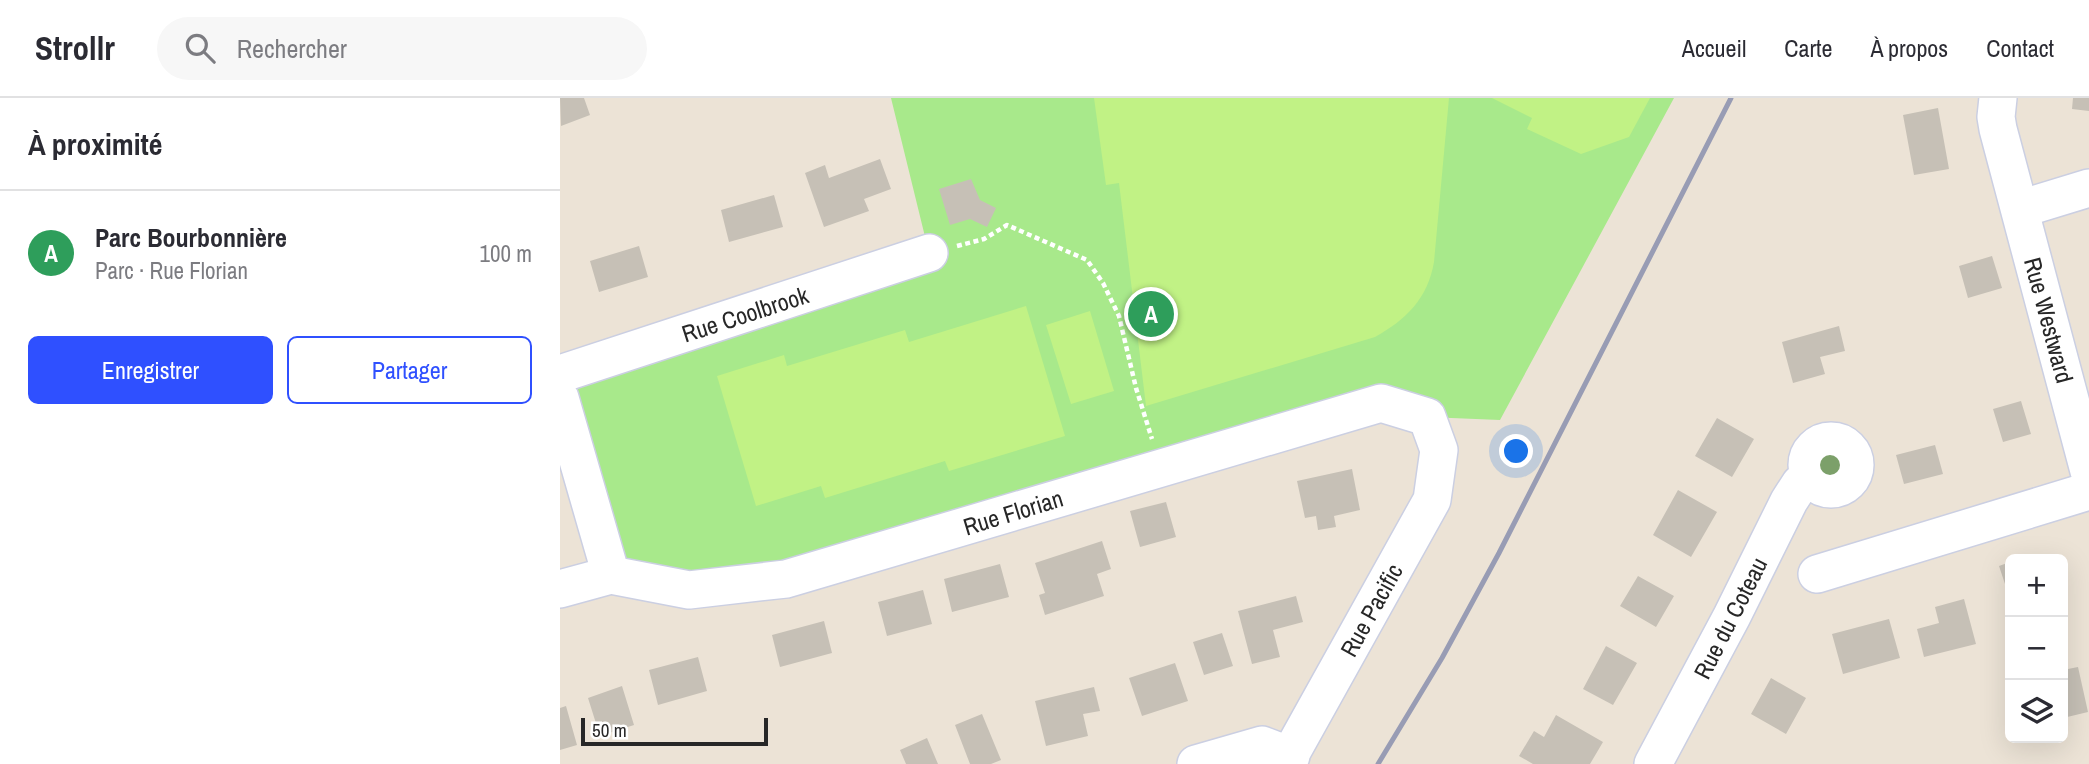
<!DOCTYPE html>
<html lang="fr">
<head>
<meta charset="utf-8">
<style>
	body { margin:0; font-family:"Archivo Narrow",sans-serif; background:#f7f7f7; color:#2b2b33 }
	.controls { position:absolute; right:21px; bottom:21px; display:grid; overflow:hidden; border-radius:10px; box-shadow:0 7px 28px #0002 }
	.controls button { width:63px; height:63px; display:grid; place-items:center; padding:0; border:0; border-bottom:2px solid #e1e1e2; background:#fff; color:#2b2b33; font:35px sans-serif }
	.scale { position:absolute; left:21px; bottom:18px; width:187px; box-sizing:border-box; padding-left:7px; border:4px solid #272727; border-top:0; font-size:19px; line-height:24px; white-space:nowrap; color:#272727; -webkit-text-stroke:5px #fff; paint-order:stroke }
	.you { position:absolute; left:957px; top:354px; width:24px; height:24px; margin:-18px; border:5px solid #fff; border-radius:50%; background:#1a73e8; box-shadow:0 0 0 10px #1a73e833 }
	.badge { display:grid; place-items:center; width:46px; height:46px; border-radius:50%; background:#2f50ff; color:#fff; font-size:23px; font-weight:700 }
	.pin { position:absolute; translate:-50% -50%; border:4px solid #fff; box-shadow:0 2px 7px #0006 }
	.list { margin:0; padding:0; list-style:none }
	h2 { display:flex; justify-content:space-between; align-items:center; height:91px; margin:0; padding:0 28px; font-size:30px }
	h2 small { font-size:23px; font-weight:400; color:#7c7c81 }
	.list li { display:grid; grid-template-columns:46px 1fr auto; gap:21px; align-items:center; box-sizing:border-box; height:126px; padding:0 28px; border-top:2px solid #e1e1e2 }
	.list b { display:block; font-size:26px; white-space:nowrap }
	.list p { margin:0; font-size:23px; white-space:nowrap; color:#7c7c81 }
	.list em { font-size:23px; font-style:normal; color:#7c7c81 }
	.actions { display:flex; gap:14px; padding:21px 28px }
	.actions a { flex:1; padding:16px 0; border:2px solid #2f50ff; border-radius:10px; text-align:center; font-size:24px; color:#2f50ff }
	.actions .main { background:#2f50ff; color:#fff }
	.icon { flex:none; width:38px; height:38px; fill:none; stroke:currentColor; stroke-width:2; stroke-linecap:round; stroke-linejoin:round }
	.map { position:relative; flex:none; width:1529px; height:666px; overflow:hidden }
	header { display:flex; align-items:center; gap:42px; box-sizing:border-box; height:98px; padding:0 35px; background:#fff; border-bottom:2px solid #e1e1e2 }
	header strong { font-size:33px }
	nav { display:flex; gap:38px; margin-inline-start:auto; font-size:24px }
	.search { width:490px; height:63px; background:#f7f7f7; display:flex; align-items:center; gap:18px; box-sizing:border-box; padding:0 24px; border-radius:38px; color:#7c7c81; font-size:26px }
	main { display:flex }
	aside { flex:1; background:#fff }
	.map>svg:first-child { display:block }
	.green { fill:#a8e98b }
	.pitch { fill:#c1f285 }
	.building { fill:#c6c0b6 }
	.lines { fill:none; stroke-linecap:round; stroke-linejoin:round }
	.minor-casing { stroke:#cbcfe2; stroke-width:40 }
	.path { stroke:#fff; stroke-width:4.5; stroke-dasharray:5 3.5; stroke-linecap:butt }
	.minor { stroke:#fff; stroke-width:37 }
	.rail { stroke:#989cb4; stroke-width:5 }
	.tree { fill:#7ca06a }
	.labels { text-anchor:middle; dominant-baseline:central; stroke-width:7; stroke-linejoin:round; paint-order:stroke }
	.street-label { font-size:24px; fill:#272727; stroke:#fff }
</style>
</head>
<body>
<header>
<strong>Strollr</strong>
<div class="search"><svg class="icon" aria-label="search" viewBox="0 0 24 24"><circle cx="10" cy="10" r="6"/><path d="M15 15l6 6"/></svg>Rechercher</div>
<nav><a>Accueil</a><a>Carte</a><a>À propos</a><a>Contact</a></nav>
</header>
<main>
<aside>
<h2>À proximité<small></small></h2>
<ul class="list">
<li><span class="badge" style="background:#2e9e5b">A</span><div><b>Parc Bourbonnière</b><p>Parc · Rue Florian</p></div><em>100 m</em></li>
</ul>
<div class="actions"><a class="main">Enregistrer</a><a>Partager</a></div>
</aside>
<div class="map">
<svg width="1529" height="666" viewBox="0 0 1529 666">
	<rect width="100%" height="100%" fill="#ece3d6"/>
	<!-- green -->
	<path class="green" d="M331 0H1114L940 322 867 319 821 305 226 481 51 477 0 276 369 155Z"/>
	<!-- pitch -->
	<path class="pitch" d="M534 0H889L874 164C868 200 846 222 815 239L586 308 559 85 546 87Z
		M932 0H1090L1069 39 1021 56 967 31 972 20Z
		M466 208 505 338 389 373 385 363 265 400 261 388 196 408 157 278 224 257 227 268 345 232 349 244Z
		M530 213 554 293 511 306 486 227Z"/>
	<!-- building -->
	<path class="building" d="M0 0H24L30 17 1 28Z
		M1513 0H1529V13L1512 11Z
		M1378 10 1389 71 1354 77 1343 17Z
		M320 61 331 91 304 101 309 113 264 129 245 75 265 67 269 80Z
		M411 81 420 102 436 110 427 129 410 121 390 127 379 91Z
		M214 97 223 129 169 144 161 112Z
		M79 148 88 179 39 194 30 163Z
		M1432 158 1442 190 1408 200 1399 168Z
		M1279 228 1285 253 1260 259 1265 276 1233 285 1222 244Z
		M1461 303 1471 336 1443 344 1433 311Z
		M1157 320 1194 341 1172 379 1135 358Z
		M1375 347 1383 376 1344 386 1336 357Z
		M792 371 800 412 774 418 776 429 758 432 756 418 745 420 737 383Z
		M1118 392 1157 414 1131 459 1093 437Z
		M606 404 616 439 580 449 570 413Z
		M542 443 551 471 537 476 544 498 485 517 479 497 485 495 475 465Z
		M1450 464V501L1439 468Z
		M440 466 449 499 392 514 384 481Z
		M1078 478 1114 498 1096 529 1060 508Z
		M363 492 372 526 327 538 318 504Z
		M736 498 743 524 713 532 720 559 692 566 678 513Z
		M1404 501 1416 546 1364 559 1357 531 1379 525 1375 509Z
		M1329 521 1340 560 1283 576 1272 536Z
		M264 523 272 555 220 569 212 537Z
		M662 535 673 568 644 577 633 544Z
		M1046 548 1077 565 1053 607 1023 591Z
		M138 559 147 593 98 607 89 572Z
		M615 565 628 603 582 618 569 580Z
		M1518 569 1528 614 1503 620V572Z
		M1211 580 1246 600 1226 636 1191 616Z
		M62 588 74 627 40 638 28 600Z
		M534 589 540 613 523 616 528 638 486 648 475 603Z
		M6 608 17 647 0 652V610Z
		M422 616 441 662 431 666H410L395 627Z
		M996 617 1043 644 1030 666H973L959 658 974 633 984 639Z
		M367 640 378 666H346L340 652Z"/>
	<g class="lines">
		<defs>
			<path id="minor" d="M1438 0 1436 19 1438 31 1529 373
				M1460 111 1529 90
				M0 276 369 155
				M0 300 51 477
				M1247 367a24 24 0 1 1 48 0a24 24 0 1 1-48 0Z
				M1257 476 1529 393
				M0 491 51 477 129 492 226 481 821 305 867 319 879 352 872 402 725 666
				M636 666 702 647 731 658
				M1093 666 1172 518 1229 403 1240 386 1249 377"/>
		</defs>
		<!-- minor casing -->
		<use href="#minor" class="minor-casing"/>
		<!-- path -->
		<path class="path" d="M397 148 424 141 447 127 527 162 543 185 559 218 576 290 592 341"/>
		<!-- minor -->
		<use href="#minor" class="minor"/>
		<!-- rail -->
		<path class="rail" d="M818 666 882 560 939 455 1171 0"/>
	</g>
	<!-- trees -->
	<circle class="tree" cx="1270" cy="367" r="10"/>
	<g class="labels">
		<!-- street labels -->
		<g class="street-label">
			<text transform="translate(185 216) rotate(-18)">Rue Coolbrook</text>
			<text transform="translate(1489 222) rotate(75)">Rue Westward</text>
			<text transform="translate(453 414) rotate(-17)">Rue Florian</text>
			<text transform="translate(811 512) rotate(-61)">Rue Pacific</text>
			<text transform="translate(1170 520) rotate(-63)">Rue du Coteau</text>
		</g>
	</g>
</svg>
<div class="controls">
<button>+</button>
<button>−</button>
<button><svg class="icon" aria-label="layers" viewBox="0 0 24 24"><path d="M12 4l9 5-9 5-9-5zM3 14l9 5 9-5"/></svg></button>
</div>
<div class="scale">50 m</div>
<div class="you"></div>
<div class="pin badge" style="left:591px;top:216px;background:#2e9e5b">A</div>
</div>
</main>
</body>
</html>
